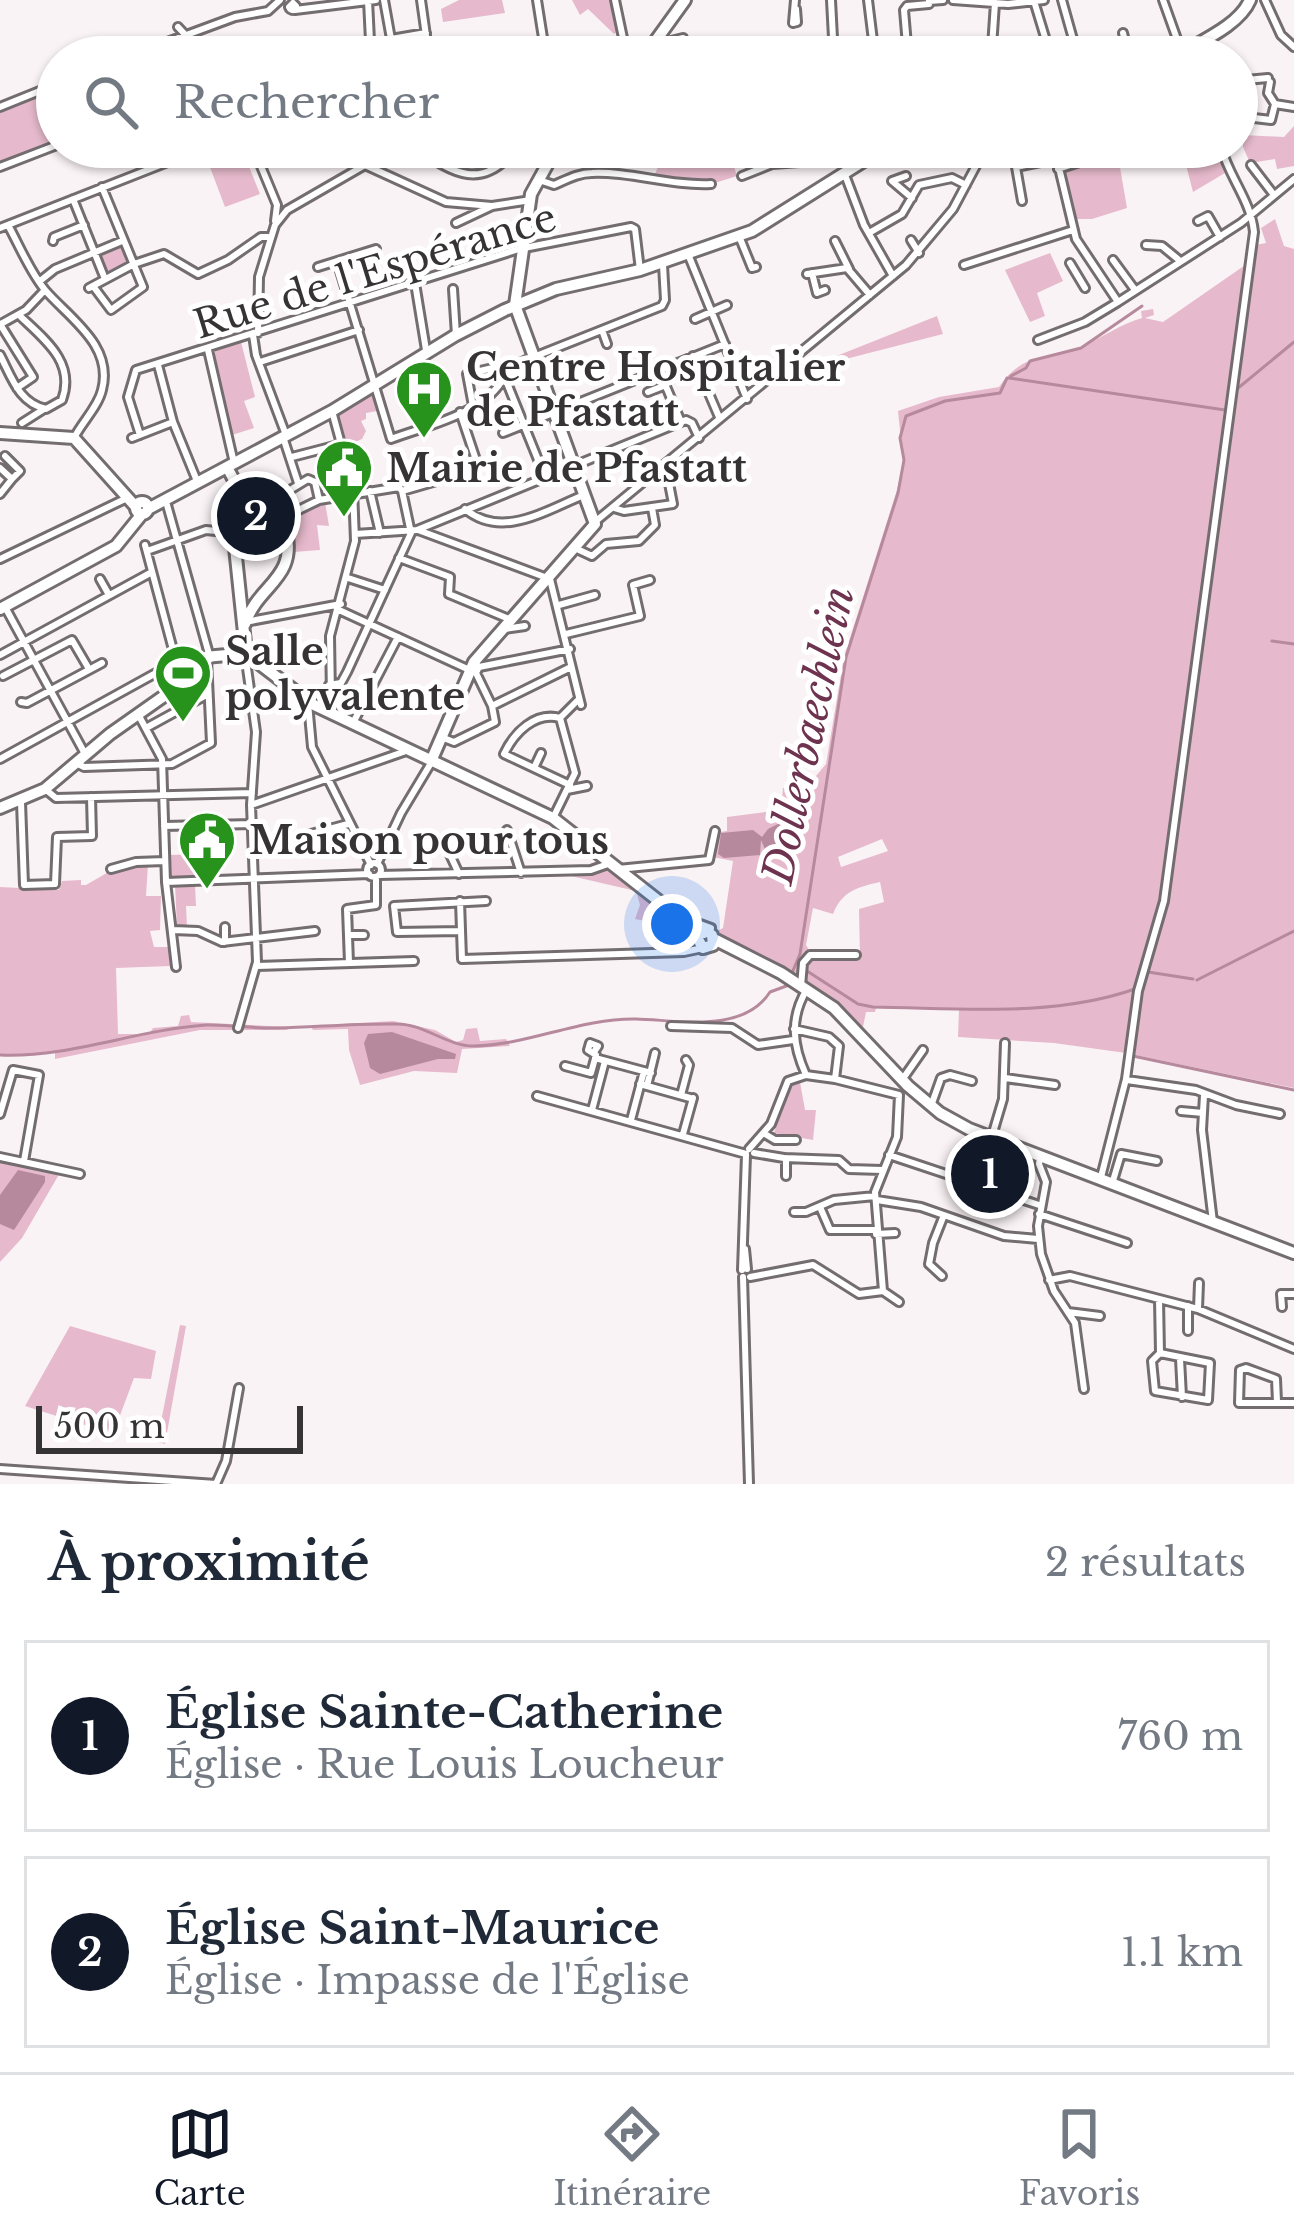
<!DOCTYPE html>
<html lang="fr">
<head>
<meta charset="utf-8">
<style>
	body { margin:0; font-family:"Libre Baskerville",serif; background:#f2f2f3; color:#1f2937 }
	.scale { position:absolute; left:36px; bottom:30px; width:267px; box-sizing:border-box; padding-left:12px; border:6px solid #363334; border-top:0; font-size:33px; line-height:42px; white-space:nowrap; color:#363334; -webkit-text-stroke:9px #fff; paint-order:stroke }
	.you { position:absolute; left:672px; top:924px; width:42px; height:42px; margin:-30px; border:9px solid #fff; border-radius:50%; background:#1a73e8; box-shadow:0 0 0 18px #1a73e833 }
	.badge { display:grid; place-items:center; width:78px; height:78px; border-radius:50%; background:#111827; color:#fff; font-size:39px; font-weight:700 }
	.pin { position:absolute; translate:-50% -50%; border:6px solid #fff; box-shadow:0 3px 12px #0006 }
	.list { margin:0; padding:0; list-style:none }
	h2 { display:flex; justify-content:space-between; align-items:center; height:156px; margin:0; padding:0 48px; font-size:51px }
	h2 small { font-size:39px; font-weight:400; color:#747a83 }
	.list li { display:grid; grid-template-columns:78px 1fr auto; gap:36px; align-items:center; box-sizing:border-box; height:192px; margin:0 24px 24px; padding:0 24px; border:3px solid #e0e1e3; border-radius:0px }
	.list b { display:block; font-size:45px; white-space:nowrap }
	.list p { margin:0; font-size:39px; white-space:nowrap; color:#747a83 }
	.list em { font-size:39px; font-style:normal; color:#747a83 }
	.icon { flex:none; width:66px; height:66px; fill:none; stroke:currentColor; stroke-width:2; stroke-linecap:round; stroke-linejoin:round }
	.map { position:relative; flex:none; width:1294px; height:1484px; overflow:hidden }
	.search { position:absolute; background:#fff; box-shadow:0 3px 9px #0004; left:36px; right:36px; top:36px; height:132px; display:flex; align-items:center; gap:30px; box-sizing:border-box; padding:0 42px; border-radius:66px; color:#747a83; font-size:45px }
	.sheet { height:588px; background:#fff }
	nav { display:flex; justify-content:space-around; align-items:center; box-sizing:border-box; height:168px; border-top:3px solid #e0e1e3; background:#fff; font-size:33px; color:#747a83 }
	nav a { display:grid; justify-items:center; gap:6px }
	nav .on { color:#111827 }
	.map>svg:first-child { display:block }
	.green { fill:#e6bacc; fill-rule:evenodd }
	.water { fill:#b6899c }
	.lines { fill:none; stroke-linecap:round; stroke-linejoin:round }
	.stream { stroke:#b6899c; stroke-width:3 }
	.street-casing { stroke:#736d6f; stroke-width:12 }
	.secondary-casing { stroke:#736d6f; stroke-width:16 }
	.street { stroke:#fff; stroke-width:6 }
	.secondary { stroke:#fff; stroke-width:10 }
	.labels { text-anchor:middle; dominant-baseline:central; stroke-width:10; stroke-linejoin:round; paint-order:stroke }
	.street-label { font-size:39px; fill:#363334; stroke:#fff }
	.poi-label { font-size:39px; font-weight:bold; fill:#363334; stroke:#fff; text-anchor:start }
	.water-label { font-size:42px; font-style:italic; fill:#6d334f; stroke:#fff }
</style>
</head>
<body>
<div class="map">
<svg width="1294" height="1484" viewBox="0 0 1294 1484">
	<rect width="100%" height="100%" fill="#faf3f5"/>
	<!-- green -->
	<path class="green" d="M459 0H502L505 13 443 22 441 9Z
		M572 0H613L620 30 614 34 588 9 580 15Z
		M186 39 203 57H133Z
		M57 87V144L0 166V109Z
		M1294 126V166L1277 169 1275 159 1250 163 1243 147V135L1284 137Z
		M666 147H753L751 154 732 160 737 176 718 182 653 179Z
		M1200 147H1218L1225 173 1193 192 1186 165 1199 156Z
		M237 149H242L260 194 225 207 208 162Z
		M1118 156 1127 208 1092 219H1072L1061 174 1095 159Z
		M1275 219 1284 246 1294 249V1088L1135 1055 1141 992 1137 990 1126 1053 1054 1043 958 1037 959 1010 876 1008 875 1012H866L863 1027 808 985 719 937 715 932 723 928 733 861 713 857 712 833 727 831V817L781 810 783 788 811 782 826 764 844 657 897 490 903 461 898 411 939 397 999 387C1024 350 1047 362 1081 347 1103 337 1119 325 1142 318L1141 311 1153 309 1154 315 1145 318 1163 322 1251 261 1255 245 1266 243 1261 228ZM882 839 888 851 841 867 838 857ZM880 882 884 902 859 909 860 957 812 955 806 945 813 908 833 914C842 891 858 887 880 882Z
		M121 245 131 263 106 276 97 256Z
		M1050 253 1063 281 1037 293 1045 316 1030 322 1005 270Z
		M937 316 943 334 834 362V357Z
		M241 342 255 397 244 401 254 428 232 435C221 409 210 377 215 350Z
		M376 391 386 429 377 411 366 413V419L361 421 366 431 362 439 346 446 337 414Z
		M325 502 329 526 317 525 320 550 294 552 288 520Z
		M196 854V878L171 877 170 855Z
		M148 864 146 896H161L160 930 150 931 154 947H169L170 966 116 968 118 1034H149L153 1028 178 1026 181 1016 189 1015 191 1022 290 1027 287 1030H200L55 1059V1053L0 1055V887L59 890 62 881 81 880V885H86L117 867Z
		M607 867 686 927 696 946 683 948C668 918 665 925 635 919L640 905 636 891 558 873Z
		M175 884 195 885 196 906H186L187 927H177Z
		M393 1021 435 1030 456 1042 463 1040 466 1029 477 1028 480 1041 506 1039 510 1046 462 1049 457 1073 414 1071 360 1085 349 1050 348 1029 313 1030 310 1026Z
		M793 1082H800L805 1110H816L813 1140 774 1133 787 1088Z
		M0 1160 61 1171 22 1238 0 1262Z
		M180 1325 186 1326 165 1444 157 1442Z
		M70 1326 156 1351 151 1379 134 1378 113 1434 25 1406Z"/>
	<!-- water -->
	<path class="water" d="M784 821 802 822 801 846 767 854 761 840 760 855 724 858 718 854 721 833 753 830 762 837 768 829Z
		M392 1032 456 1054 455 1059H438L380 1074 370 1068 364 1043 368 1034Z
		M18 1170 45 1176V1182L14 1230 0 1224V1195Z"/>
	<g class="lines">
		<!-- stream -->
		<path class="stream" d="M1011 376 1026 368 1030 361 1081 348 1142 306
			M1009 378 1225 410
			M1235 397 1237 389 1294 342
			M1272 641 1294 644
			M807 971 858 1004 873 1007C960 1008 1051 1018 1135 989
			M1148 972 1193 979
			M792 973 800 954 846 657 898 493 904 460 900 438 906 416 945 401 1000 393 1007 378
			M1197 980 1294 931
			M1134 1043 1133 1056 1294 1090
			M0 1055C70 1058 135 1030 206 1025 229 1024 254 1029 278 1028 318 1027 357 1023 397 1024 425 1024 446 1046 474 1046 529 1045 580 1018 636 1019 679 1020 743 1034 770 992L789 985"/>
		<defs>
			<path id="street" d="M384 0 391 39 426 33
				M421 0 429 57
				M537 0 546 57
				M615 0 627 57
				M795 0 793 23 797 22 796 9
				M831 0 834 57
				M868 0 875 57
				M953 0 1008 4 1044 0
				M1062 0 1078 57
				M1163 0 1182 53
				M1265 0 1281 35 1294 47
				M929 1 943 0
				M1034 1 1051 57
				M293 10 296 6 293 3 289 7C290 10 292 10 295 10L376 0
				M178 27 206 57
				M1123 33 1129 57
				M659 36 667 42 683 38
				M1076 52 1123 40
				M127 57 235 17 268 11 280 0
				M360 57 370 41 368 0
				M908 57 904 10 907 6 929 4
				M962 57 967 50 992 47 995 3
				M1246 80 1268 78
				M1270 82 1268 93 1275 104 1294 107
				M0 107 57 84
				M1254 118 1271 120 1275 104
				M253 147 277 205 275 221
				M415 147C453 174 483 192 517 147
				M1054 147 1076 239 1118 302
				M1112 147 1121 150 1135 147
				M362 159 365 165 446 202 492 206
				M1251 165 1274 195
				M0 167 57 145
				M370 167 374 154 384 147
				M1058 169 1095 157 1098 147
				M845 175 864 225 893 276
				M742 176 772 164 855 158
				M906 176 892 181 912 198
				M539 180 554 185C566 180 578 173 592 173 630 171 670 186 711 184
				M73 199 105 279
				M1022 201 1016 167 1055 159
				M1198 221 1208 216 1220 237
				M456 223 492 206 531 200
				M8 225C19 245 30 272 45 290 68 317 114 345 102 390 98 407 82 422 74 438
				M0 228 206 147
				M869 233 902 214 919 185 952 178 966 185
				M739 236 752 268 756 267
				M911 240 919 253
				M53 241 54 237 84 225
				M835 241 849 269
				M1146 245 1162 246 1179 260
				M688 254 747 399
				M1113 260 1135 290
				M337 261 391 439C428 425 493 412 507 370L526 360 662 306 665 300 663 265
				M1070 263 1085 288
				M964 265 1073 230
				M318 267 376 249
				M812 273 817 293 825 290
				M807 274 847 268 870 295
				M40 281 55 269 122 241
				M415 283 426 350
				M93 286 111 310 143 287 102 187
				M89 288 134 264 164 254 198 274 228 260 261 237H268
				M453 289 456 335
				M695 319 727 305
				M0 324 33 377 17 388
				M1 324 26 310 45 290
				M602 330 607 344
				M258 333 259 277 275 225 287 210 365 165
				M253 335 256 355 286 435
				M1038 340 1085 322 1118 302 1241 223 1294 179
				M208 350 234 463
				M0 355C12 378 19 403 46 409L62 400C76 362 44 339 19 315
				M693 356 719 417
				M260 362 359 330
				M158 365 173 422 197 481
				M659 370 681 422
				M505 378 545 477
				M648 392 666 385
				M473 406 467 374 497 367 507 370
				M22 423 44 409
				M503 433 725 344
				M140 435 128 397 136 370 519 249 631 227 635 229 640 270
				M283 437 298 483
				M132 438 173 422
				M5 456 20 471 12 479
				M292 457 342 444
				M0 468 12 479 0 494
				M370 491 380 533
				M267 504 308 479 315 482 319 500
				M167 505 209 654
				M614 508 624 511 673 504 666 468
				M465 509C502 540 546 510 584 495
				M282 518 319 500 399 487 402 491 471 471 477 463 460 412
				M596 521 906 265 953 209 986 147
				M238 526 255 524
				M418 530 550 579 581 705
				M355 534 417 530 686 420 692 423 699 438
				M145 545 176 661
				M577 549 592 556 606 544 639 541 655 525 652 508
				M147 551 206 530 235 533
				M399 558 450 577 449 594 509 619
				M0 559 125 499
				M348 578 385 590
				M100 579 109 595
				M559 605 595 595
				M5 607 84 752
				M339 610 476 673 479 667 474 662
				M245 622 341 604
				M505 629 525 626
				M566 634 640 616 633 585 650 580
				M0 655 152 572
				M479 667 570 649
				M476 673 492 706
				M3 676 72 640 89 669
				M329 685 341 683 347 672 411 533 402 491
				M21 702 27 703 102 663
				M308 703 312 747 371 865
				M326 711 331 697 330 636 355 541 353 488 332 411
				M138 714 162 759 166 882 176 967
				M560 718C535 711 514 733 504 754L570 785
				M560 718 578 700
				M354 721 398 637
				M146 728 208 694
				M441 737 454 742 495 722 492 706 571 667
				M0 759 185 657H197L200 662
				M78 764 84 767 172 764 211 743 207 659
				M534 768 541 753
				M45 789 56 798 252 793
				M567 790 587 786
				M21 802 24 885 55 884 57 837 92 836 91 797
				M251 805 406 751
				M553 818 575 773 560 718
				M164 826 253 824
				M507 830 521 873
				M296 838 348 824
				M446 846 459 874
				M367 870a7 7 0 1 1 14 0a7 7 0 1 1-14 0Z
				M377 864 401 813 431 763
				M111 869 136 862 165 861
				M618 869 709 860 715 831
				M379 875 591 870 608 864
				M166 882 369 874
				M460 901 462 959 684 952 703 948
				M692 921 711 928 710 934
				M225 927V942
				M173 930 198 931 222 942 315 931
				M461 931 397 932 394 906 486 901
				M348 935H364
				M349 963 347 909 376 905V877
				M257 966 414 961
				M801 986 803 963 810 955H856
				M671 1026 732 1028 758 1045 793 1040
				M238 1028 257 962 251 805 256 732 246 661
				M794 1029 829 1037 839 1046 835 1079
				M595 1058 651 1073
				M565 1066 591 1073
				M591 1073 596 1055 588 1050 590 1043 598 1046 594 1052
				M806 1075C793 1046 789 1019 807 989
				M1005 1078 1055 1085
				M902 1080 923 1050
				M1127 1080 1196 1090 1236 1105 1280 1114
				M640 1084 690 1098
				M647 1086 655 1053
				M681 1095 689 1065 686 1060
				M1204 1095 1202 1130 1213 1222
				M537 1096 746 1154
				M931 1106 941 1078 950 1075 972 1081
				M592 1110 605 1061
				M1181 1111 1203 1113
				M0 1114 13 1070 39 1075 24 1161
				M631 1120 644 1071
				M683 1134 693 1098
				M765 1134 775 1140H796
				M992 1136 1003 1099 1005 1043
				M749 1149 771 1124 788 1081 806 1075 835 1079 899 1095 897 1137 875 1192 883 1291
				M754 1153 784 1158 839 1160 849 1169 882 1170
				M889 1155 1039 1205
				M0 1157 80 1174
				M1040 1157 1039 1164 1046 1182 1038 1226 1041 1254 1054 1291 1075 1323 1084 1389
				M786 1176V1158
				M1101 1177 1126 1079 1138 991 1164 901 1254 232C1251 201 1229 177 1221 147
				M1112 1184 1121 1154 1157 1161
				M877 1200 921 1207 1004 1236 1038 1239
				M820 1207 830 1230H876
				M794 1212H806L834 1200 875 1196
				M1039 1214 1127 1243
				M876 1234 895 1233
				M745 1249 747 1269
				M742 1270 746 1155
				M942 1276 929 1264 933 1243 944 1215
				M743 1277 749 1484
				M750 1277 813 1265 859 1294 883 1291
				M1049 1280 1070 1276 1198 1309 1294 1349
				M883 1291 899 1302
				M1159 1299 1160 1353
				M1282 1307 1281 1294H1294
				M1198 1309 1199 1283
				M1068 1312 1100 1316
				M1188 1331V1306
				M1160 1353 1210 1363 1208 1400 1155 1391 1152 1361Z
				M1180 1359 1182 1397
				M1277 1402 1276 1379 1246 1368 1240 1370 1239 1403H1294
				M0 1469 216 1484 226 1461 239 1388"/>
			<path id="secondary" d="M644 57 685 0
				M1175 57C1199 42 1239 26 1250 0
				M0 433 74 438 136 507
				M227 467 243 497V514L234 538 246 652
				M244 498C254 506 260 502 270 507 280 512 283 522 286 531 297 580 258 584 245 624
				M136 508a6 6 0 1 1 12 0a6 6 0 1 1-12 0Z
				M148 509 332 411 456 335 505 310 556 289 640 270 752 231 886 147
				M0 609 116 546 142 514
				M248 655 312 704 553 818 688 924 704 933
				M205 657 238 654
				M432 759 474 662 595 524 515 305 531 194 557 147
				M0 808 45 789 110 734 164 696 200 662 209 658
				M691 927 703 948 713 945 712 935
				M714 939 781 973 834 1008 908 1086 940 1113 969 1129 1294 1253"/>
		</defs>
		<!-- street casing -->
		<use href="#street" class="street-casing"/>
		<!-- secondary casing -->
		<use href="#secondary" class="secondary-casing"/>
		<!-- street -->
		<use href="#street" class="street"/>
		<!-- secondary -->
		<use href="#secondary" class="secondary"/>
	</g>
	<!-- icons -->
	<defs>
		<symbol id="hospital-pin" viewBox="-11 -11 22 30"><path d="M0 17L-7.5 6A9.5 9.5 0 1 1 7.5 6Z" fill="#27931c" stroke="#fff"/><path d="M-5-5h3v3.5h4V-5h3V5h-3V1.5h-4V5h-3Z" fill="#fff"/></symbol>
		<symbol id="civic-pin" viewBox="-11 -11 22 30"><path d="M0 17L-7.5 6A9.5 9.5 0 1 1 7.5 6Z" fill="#27931c" stroke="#fff"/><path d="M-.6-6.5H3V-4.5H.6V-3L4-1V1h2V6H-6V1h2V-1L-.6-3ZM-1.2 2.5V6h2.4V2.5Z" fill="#fff"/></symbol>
		<symbol id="stadium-pin" viewBox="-11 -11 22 30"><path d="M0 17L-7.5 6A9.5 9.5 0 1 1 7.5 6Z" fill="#27931c" stroke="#fff"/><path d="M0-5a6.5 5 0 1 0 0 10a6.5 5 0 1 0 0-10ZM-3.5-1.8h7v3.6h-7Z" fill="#fff"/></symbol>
	</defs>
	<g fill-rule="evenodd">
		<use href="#hospital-pin" x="391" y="356" width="66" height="90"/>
		<use href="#civic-pin" x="311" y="435" width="66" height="90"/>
		<use href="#stadium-pin" x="150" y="640" width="66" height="90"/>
		<use href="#civic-pin" x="174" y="807" width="66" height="90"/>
	</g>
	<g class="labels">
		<!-- street labels -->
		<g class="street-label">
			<text transform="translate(375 271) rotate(-17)">Rue de l'Espérance</text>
		</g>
		<!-- poi labels -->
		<g class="poi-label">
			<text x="466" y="367">Centre Hospitalier<tspan x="466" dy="45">de Pfastatt</tspan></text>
			<text x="386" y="468">Mairie de Pfastatt</text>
			<text x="225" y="651">Salle<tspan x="225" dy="45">polyvalente</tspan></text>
			<text x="249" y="840">Maison pour tous</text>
		</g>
		<!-- water labels -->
		<g class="water-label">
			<text transform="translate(808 735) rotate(-78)">Dollerbaechlein</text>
		</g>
	</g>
</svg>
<div class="scale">500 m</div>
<div class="you"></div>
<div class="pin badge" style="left:990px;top:1174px">1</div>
<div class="pin badge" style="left:256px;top:516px">2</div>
<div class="search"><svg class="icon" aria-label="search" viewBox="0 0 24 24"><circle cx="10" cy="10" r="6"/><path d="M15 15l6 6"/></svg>Rechercher</div>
</div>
<section class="sheet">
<h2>À proximité<small>2 résultats</small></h2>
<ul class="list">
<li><span class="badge">1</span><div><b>Église Sainte-Catherine</b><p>Église · Rue Louis Loucheur</p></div><em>760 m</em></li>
<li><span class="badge">2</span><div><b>Église Saint-Maurice</b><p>Église · Impasse de l'Église</p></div><em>1.1 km</em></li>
</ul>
</section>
<nav>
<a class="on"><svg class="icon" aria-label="map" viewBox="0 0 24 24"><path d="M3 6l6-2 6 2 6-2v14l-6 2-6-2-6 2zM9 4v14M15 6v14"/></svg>Carte</a>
<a><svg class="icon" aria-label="directions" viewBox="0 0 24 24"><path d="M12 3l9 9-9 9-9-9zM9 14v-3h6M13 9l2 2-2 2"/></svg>Itinéraire</a>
<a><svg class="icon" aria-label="saved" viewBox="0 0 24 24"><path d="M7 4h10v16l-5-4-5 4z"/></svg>Favoris</a>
</nav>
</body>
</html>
